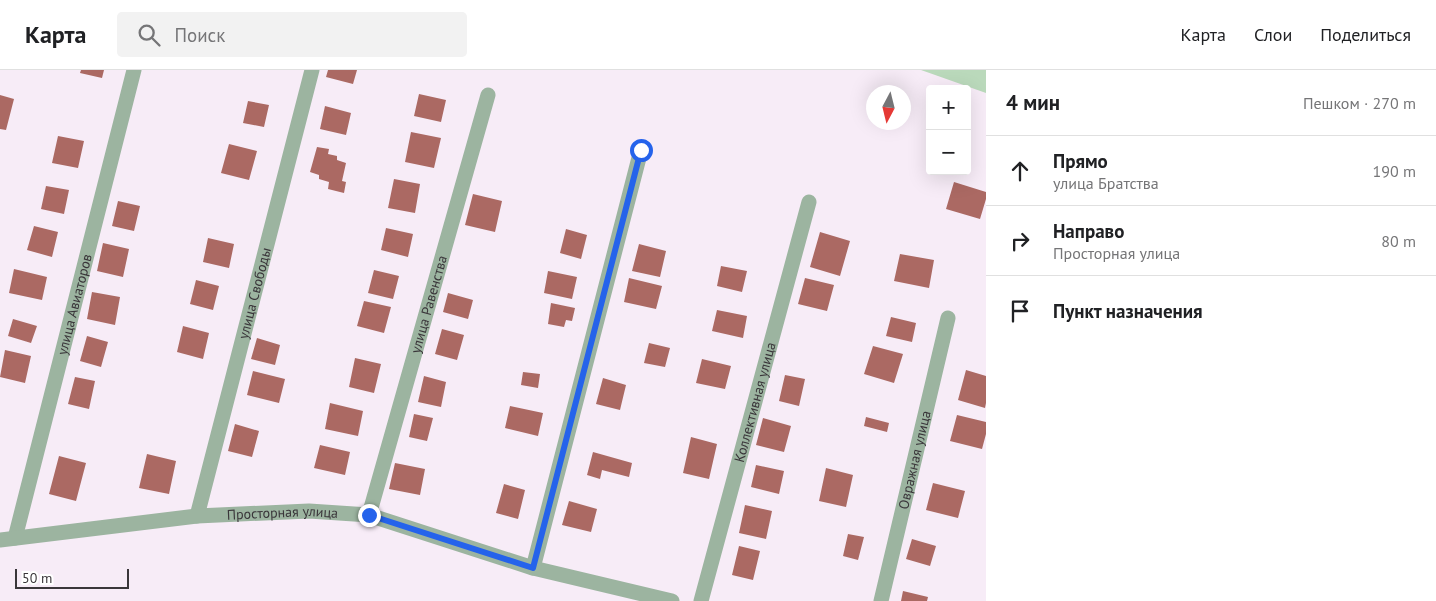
<!DOCTYPE html>
<html lang="ru">
<head>
<meta charset="utf-8">
<style>
	body { margin:0; font-family:"PT Sans",sans-serif; background:#f2f2f2; color:#202124 }
	.controls { position:absolute; right:15px; top:15px; display:grid; overflow:hidden; border-radius:5px; box-shadow:0 5px 20px #0002 }
	.controls button { width:45px; height:45px; display:grid; place-items:center; padding:0; border:0; border-bottom:1px solid #e0e0e0; background:#fff; color:#202124; font:25px sans-serif }
	.compass { position:absolute; left:866px; top:15px; width:45px; height:45px; border-radius:50%; background:#fff; box-shadow:0 5px 20px #0002; rotate:187deg }
	.scale { position:absolute; left:15px; bottom:12px; width:114px; box-sizing:border-box; padding-left:5px; border:2px solid #3a363a; border-top:0; font-size:14px; line-height:18px; white-space:nowrap; color:#3a363a; -webkit-text-stroke:4px #fff; paint-order:stroke }
	.stop { position:absolute; width:15px; height:15px; margin:-11px; border:4px solid #2563eb; border-radius:50%; background:#fff }
	.stop.end { background:#2563eb; border-color:#fff; box-shadow:0 1px 5px #0008 }
	.list { margin:0; padding:0; list-style:none }
	h2 { display:flex; justify-content:space-between; align-items:center; height:65px; margin:0; padding:0 20px; font-size:21px }
	h2 small { font-size:16px; font-weight:400; color:#757577 }
	.list li { display:grid; grid-template-columns:32px 1fr auto; gap:15px; align-items:center; box-sizing:border-box; height:70px; padding:0 20px; border-top:1px solid #e0e0e0 }
	.list b { display:block; font-size:19px; white-space:nowrap }
	.list p { margin:0; font-size:16px; white-space:nowrap; color:#757577 }
	.list em { font-size:16px; font-style:normal; color:#757577 }
	.icon { flex:none; width:28px; height:28px; fill:none; stroke:currentColor; stroke-width:2; stroke-linecap:round; stroke-linejoin:round }
	.map { position:relative; flex:none; width:986px; height:531px; overflow:hidden }
	header { display:flex; align-items:center; gap:30px; box-sizing:border-box; height:70px; padding:0 25px; background:#fff; border-bottom:1px solid #e0e0e0 }
	header strong { font-size:24px }
	nav { display:flex; gap:28px; margin-inline-start:auto; font-size:18px }
	.search { width:350px; height:45px; background:#f2f2f2; display:flex; align-items:center; gap:12px; box-sizing:border-box; padding:0 18px; border-radius:5px; color:#757577; font-size:19px }
	main { display:flex }
	aside { flex:1; background:#fff }
	.map>svg:first-child { display:block }
	.green { fill:#bad9bb }
	.building { fill:#ab6963 }
	.lines { fill:none; stroke-linecap:round; stroke-linejoin:round }
	.street { stroke:#9cb4a0; stroke-width:15 }
	.route { stroke:#2563eb; stroke-width:6 }
	.labels { text-anchor:middle; dominant-baseline:central; stroke-width:5; stroke-linejoin:round; paint-order:stroke }
	.street-label { font-size:14px; fill:#3a363a; stroke:#fff }
</style>
</head>
<body>
<header>
<strong>Карта</strong>
<div class="search"><svg class="icon" aria-label="search" viewBox="0 0 24 24"><circle cx="10" cy="10" r="6"/><path d="M15 15l6 6"/></svg>Поиск</div>
<nav><a>Карта</a><a>Слои</a><a>Поделиться</a></nav>
</header>
<main>
<div class="map">
<svg width="986" height="531" viewBox="0 0 986 531">
	<rect width="100%" height="100%" fill="#f7ecf7"/>
	<!-- green -->
	<path class="green" d="M921 0H986V23Z"/>
	<!-- building -->
	<path class="building" d="M81 0H104L102 8 80 3Z
		M328 0H357L353 14 326 7Z
		M419 24 446 30 441 52 414 46Z
		M0 25 14 29 6 60 0 59Z
		M248 31 269 35 264 57 243 53Z
		M325 36 351 43 346 65 320 59Z
		M411 62 441 68 434 98 405 92Z
		M58 66 84 71 78 98 52 93Z
		M229 74 257 81 249 110 221 103Z
		M317 77 329 79 328 84 337 86V90L346 93 342 111 346 112 344 123 328 119 329 112 319 109V105L310 102Z
		M394 109 420 114 415 143 388 138Z
		M954 112 986 122V129L980 149 946 139Z
		M46 116 69 120 64 144 41 139Z
		M473 124 502 131 495 162 465 155Z
		M118 131 140 136 134 161 112 156Z
		M34 156 58 162 52 187 27 180Z
		M386 158 413 164 408 187 381 180Z
		M566 159 587 165 581 189 560 183Z
		M820 162 850 171 840 206 810 197Z
		M208 168 234 174 229 198 203 192Z
		M103 173 129 179 123 207 97 201Z
		M639 174 666 181 660 207 632 201Z
		M900 184 934 190 929 218 894 211Z
		M721 196 747 201 742 222 717 216Z
		M14 199 47 207 42 230 9 223Z
		M374 200 399 206 393 229 368 223Z
		M548 201 577 207 572 229 544 223Z
		M629 208 662 216 656 239 624 232Z
		M805 208 834 215 827 241 798 234Z
		M196 210 219 216 213 240 190 234Z
		M92 222 120 227 115 255 87 249Z
		M448 223 473 230 468 249 443 242Z
		M364 231 391 237 384 263 357 256Z
		M551 233 575 238 572 251 566 250 564 257 548 254Z
		M717 240 747 246 743 268 712 261Z
		M891 247 916 253 912 272 886 266Z
		M13 249 37 256 31 273 8 266Z
		M183 256 209 263 203 289 177 282Z
		M442 259 464 265 457 290 435 284Z
		M87 266 108 272 101 297 80 291Z
		M257 268 280 275 275 295 251 289Z
		M649 273 670 278 665 297 644 293Z
		M873 276 903 284 894 313 864 304Z
		M5 280 31 286 25 313 0 307Z
		M355 288 381 294 374 323 349 317Z
		M702 289 731 296 725 319 696 313Z
		M966 300 986 306V333L985 338 958 330Z
		M253 301 285 309 279 333 247 325Z
		M523 302 540 304 538 318 521 315Z
		M785 305 805 309 799 336 779 331Z
		M424 306 446 312 441 337 418 332Z
		M75 307 95 311 89 339 68 334Z
		M603 308 626 315 620 340 596 334Z
		M330 333 363 341 358 366 325 359Z
		M510 336 543 343 538 366 505 358Z
		M414 344 433 348 427 371 409 367Z
		M957 345 986 352V364L982 379 950 371Z
		M866 347 889 353 887 362 864 356Z
		M763 348 791 356 784 382 756 375Z
		M235 354 259 361 252 387 228 381Z
		M691 367 717 374 709 409 683 403Z
		M320 375 350 382 345 405 314 398Z
		M593 382 632 393 629 407 602 400 600 409 587 405Z
		M147 384 176 391 169 424 139 418Z
		M59 386 86 393 76 431 49 424Z
		M395 393 425 399 420 425 389 419Z
		M756 395 784 401 779 424 751 417Z
		M826 398 853 405 846 437 819 431Z
		M933 413 965 421 958 448 926 440Z
		M504 414 525 420 518 449 496 443Z
		M569 431 597 439 591 462 562 455Z
		M745 435 772 441 766 469 739 463Z
		M848 464 864 467 858 490 843 486Z
		M912 469 936 476 930 496 906 489Z
		M739 476 760 481 753 510 732 505Z
		M903 521 928 527 927 531H901Z"/>
	<g class="lines">
		<!-- street -->
		<g class="street">
			<path id="s1" d="M369 445 488 25"/>
			<path id="s2" d="M197 446 312 0"/>
			<path id="s3" d="M15 468 134 0"/>
			<path id="s4" d="M0 470 197 446 309 441 369 445 533 498 672 531"/>
			<path d="M533 498 641 80"/>
			<path id="s5" d="M701 531 809 132"/>
			<path id="s6" d="M881 531 948 248"/>
		</g>
	</g>
	<g class="lines">
		<!-- route -->
		<path class="route" d="M369 445 533 498 641 80"/>
	</g>
	<g class="labels">
		<!-- street labels -->
		<g class="street-label">
			<text stroke="none"><textPath href="#s2" startOffset="230">улица Свободы</textPath></text>
			<text stroke="none"><textPath href="#s3" startOffset="241">улица Авиаторов</textPath></text>
			<text stroke="none"><textPath href="#s1" startOffset="219">улица Равенства</textPath></text>
			<text stroke="none"><textPath href="#s5" startOffset="206">Коллективная улица</textPath></text>
			<text stroke="none"><textPath href="#s6" startOffset="145">Овражная улица</textPath></text>
			<text stroke="none"><textPath href="#s4" startOffset="284">Просторная улица</textPath></text>
		</g>
	</g>
</svg>
<div class="controls">
<button>+</button>
<button>−</button>
</div>
<svg class="compass" viewBox="-18 -18 36 36"><path d="M0-13l5 13h-10z" fill="#e53935"/><path d="M0 13l5-13h-10z" fill="#757577"/></svg>
<div class="scale">50 m</div>
<div class="stop" style="left:641px;top:80px"></div>
<div class="stop end" style="left:369px;top:445px"></div>
</div>
<aside>
<h2>4 мин<small>Пешком · 270 m</small></h2>
<ul class="list">
<li><svg class="icon" aria-label="ahead" viewBox="0 0 24 24"><path d="M12 20V5M6 11l6-6 6 6"/></svg><div><b>Прямо</b><p>улица Братства</p></div><em>190 m</em></li>
<li><svg class="icon" aria-label="right" viewBox="0 0 24 24"><path d="M7 20v-9h11M14 6l5 5-5 5"/></svg><div><b>Направо</b><p>Просторная улица</p></div><em>80 m</em></li>
<li><svg class="icon" aria-label="arrive" viewBox="0 0 24 24"><path d="M6 21V4h12l-3 4 3 4H6"/></svg><div><b>Пункт назначения</b></div></li>
</ul>
</aside>
</main>
</body>
</html>
